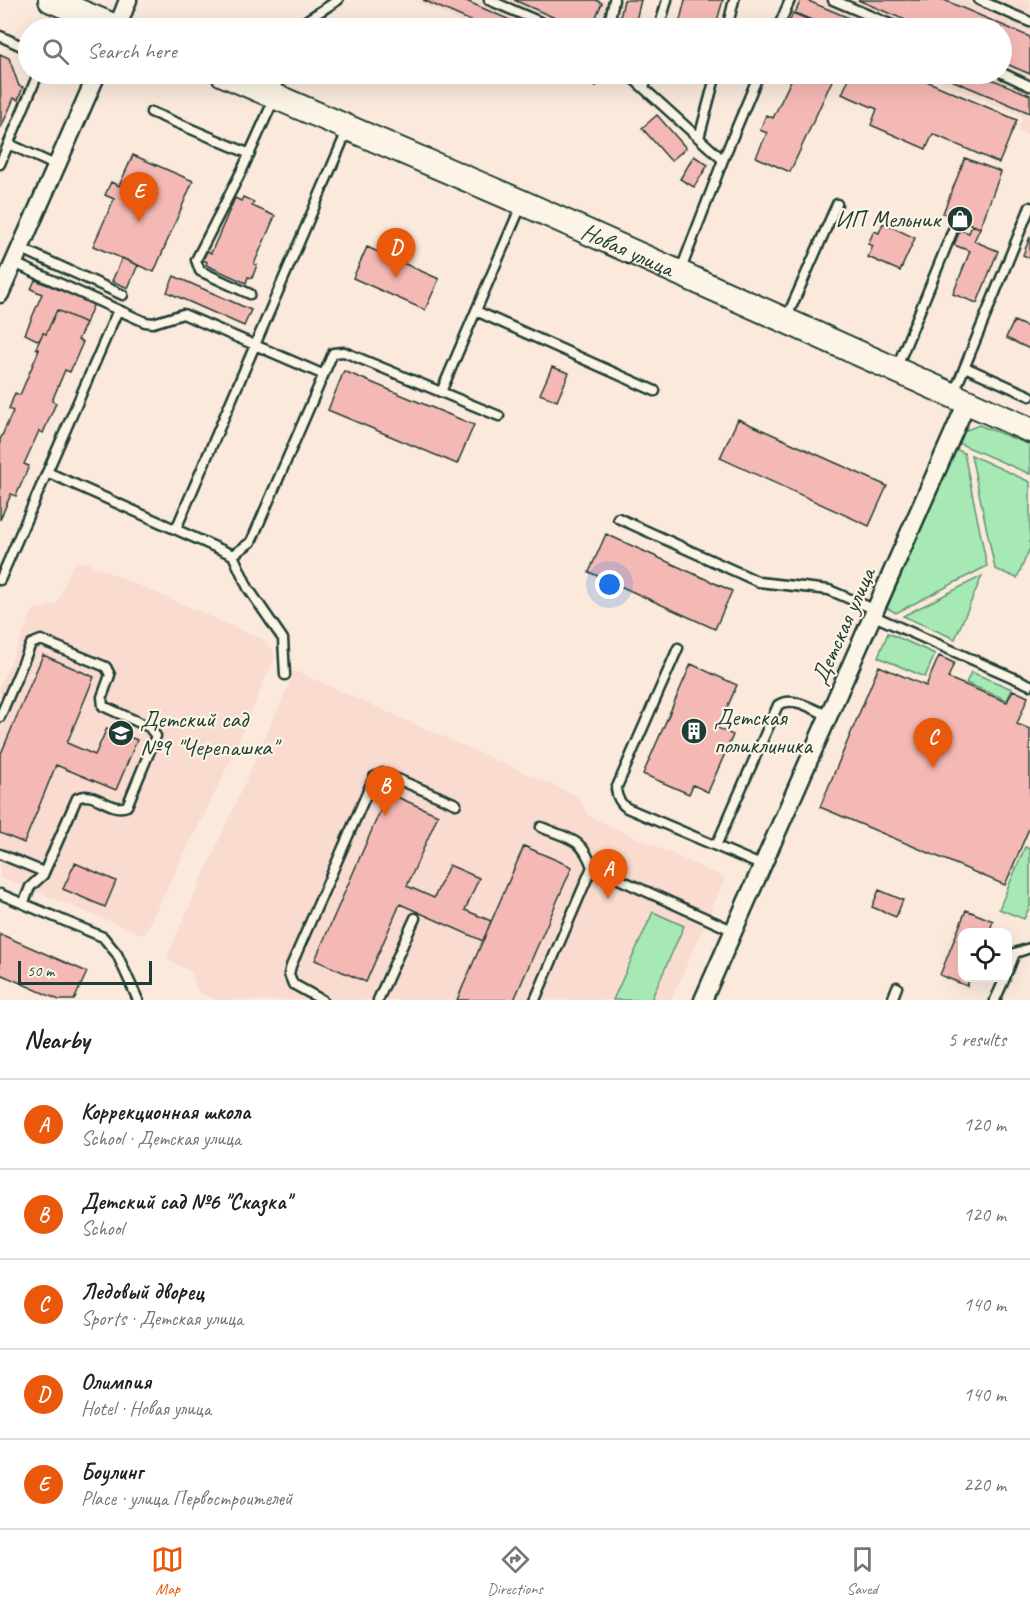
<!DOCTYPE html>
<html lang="en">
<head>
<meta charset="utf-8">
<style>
	body { margin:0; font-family:Caveat,sans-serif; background:#f2f2f2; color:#222 }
	.controls { position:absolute; right:18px; bottom:18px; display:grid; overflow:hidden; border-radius:12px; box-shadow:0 6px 24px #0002 }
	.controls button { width:54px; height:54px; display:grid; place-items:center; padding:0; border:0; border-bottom:2px solid #e0e0e0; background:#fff; color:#222; font:30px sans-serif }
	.scale { position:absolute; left:18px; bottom:15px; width:134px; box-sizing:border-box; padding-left:6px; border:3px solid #1f3d34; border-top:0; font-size:16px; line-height:21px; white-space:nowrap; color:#1f3d34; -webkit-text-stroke:4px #fcf5e5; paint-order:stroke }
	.you { position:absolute; left:610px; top:585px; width:21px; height:21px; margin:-15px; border:4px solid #fff; border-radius:50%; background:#1a73e8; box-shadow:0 0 0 9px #1a73e833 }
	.badge { display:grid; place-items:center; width:39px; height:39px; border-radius:50%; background:#ea580c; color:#fff; font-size:20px; font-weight:700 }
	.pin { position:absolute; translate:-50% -50px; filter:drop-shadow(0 2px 3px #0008) }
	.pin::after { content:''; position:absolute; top:32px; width:21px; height:18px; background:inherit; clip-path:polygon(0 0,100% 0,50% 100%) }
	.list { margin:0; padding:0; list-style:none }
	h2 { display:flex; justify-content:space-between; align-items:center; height:78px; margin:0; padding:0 24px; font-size:26px }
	h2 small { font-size:20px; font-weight:400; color:#767676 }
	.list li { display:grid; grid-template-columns:39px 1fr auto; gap:18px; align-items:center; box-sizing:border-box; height:90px; padding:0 24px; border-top:2px solid #e0e0e0 }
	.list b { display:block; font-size:22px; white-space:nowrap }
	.list p { margin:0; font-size:20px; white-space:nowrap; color:#767676 }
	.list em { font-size:20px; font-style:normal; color:#767676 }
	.icon { flex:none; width:33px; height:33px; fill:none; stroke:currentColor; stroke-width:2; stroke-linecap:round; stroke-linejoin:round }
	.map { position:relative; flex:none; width:1030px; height:1000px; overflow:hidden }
	.search { position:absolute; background:#fff; box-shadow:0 6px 24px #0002; left:18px; right:18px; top:18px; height:66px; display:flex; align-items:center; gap:15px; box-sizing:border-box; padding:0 21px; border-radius:33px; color:#767676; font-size:22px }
	.sheet { height:528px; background:#fff }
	nav { display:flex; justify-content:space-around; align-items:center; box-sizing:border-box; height:84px; border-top:2px solid #e0e0e0; background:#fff; font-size:16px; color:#767676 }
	nav a { display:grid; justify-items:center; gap:3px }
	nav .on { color:#ea580c }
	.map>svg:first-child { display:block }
	.built { fill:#f9dbd0 }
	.green { fill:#a6e9b4; stroke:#629374; stroke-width:1.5 }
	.building { fill:#f5b9b5; stroke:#1f3d34; stroke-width:1.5 }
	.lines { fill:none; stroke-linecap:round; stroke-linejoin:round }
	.lane-casing { stroke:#1f3d34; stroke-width:13 }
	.street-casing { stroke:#1f3d34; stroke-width:21 }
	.secondary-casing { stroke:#1f3d34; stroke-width:28 }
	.lane { stroke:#fcf5e5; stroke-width:8 }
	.street { stroke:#fcf5e5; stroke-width:16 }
	.secondary { stroke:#fcf5e5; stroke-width:24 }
	.labels { text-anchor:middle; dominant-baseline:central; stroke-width:4.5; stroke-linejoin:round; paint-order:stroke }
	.poi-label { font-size:24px; fill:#1f3d34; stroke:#fcf5e5; text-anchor:start }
	.street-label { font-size:24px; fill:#1f3d34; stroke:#fcf5e5 }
</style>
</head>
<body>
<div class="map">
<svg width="1030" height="1000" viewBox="0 0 1030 1000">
	<rect width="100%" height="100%" fill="#fbe9db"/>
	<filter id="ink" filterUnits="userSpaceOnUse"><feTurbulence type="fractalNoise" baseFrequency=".0167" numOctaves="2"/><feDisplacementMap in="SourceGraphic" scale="12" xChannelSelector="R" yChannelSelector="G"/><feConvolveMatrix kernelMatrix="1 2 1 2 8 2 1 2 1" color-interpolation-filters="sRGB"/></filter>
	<g filter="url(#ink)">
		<!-- built -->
		<path class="built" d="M412 0H641L634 28H477Z
			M794 0H1030V136L1017 131 1023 116 921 74H1002V28H814L809 26 811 20 795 13Z
			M82 561 262 639 273 650 274 659 221 780 144 935 0 877V686L33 611 57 604 72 566Z
			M295 671 579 797 588 816 725 878 671 1000H217L198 992 191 972 166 959Z"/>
		<!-- green -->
		<path class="green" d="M979 425 1030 445V474L958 443 964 431Z
			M956 449 964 453 987 566 896 613 887 608Z
			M971 455 1030 482V548L1017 578 995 569Z
			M982 576 955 639 903 616Z
			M888 633 935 654 925 677 878 657Z
			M971 672 1012 689 1007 700 966 683Z
			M1025 847 1030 849V906L1024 919 999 909Z
			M653 912 684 926 651 1000H613Z"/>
		<!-- building -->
		<path class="building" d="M423 0H464L528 28H487Z
			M514 0H596L602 3 591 28H578Z
			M624 0H641L634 28H618Z
			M685 0H723L715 28H678Z
			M801 0H806L873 28H831L795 13Z
			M858 0H944L1030 37V74L1002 62V28H924Z
			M793 13 809 20 805 28H787Z
			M0 54 9 58 19 86 23 87 18 100 14 98 1 128Z
			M587 74H608L596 86Z
			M794 74H835L790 172 756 157 767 133 760 130 766 115 773 118Z
			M851 74H910L1017 120 999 163 933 134 926 149 871 125 877 109 842 94Z
			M937 74H979L1030 95V113Z
			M657 115 686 148 671 161 642 128Z
			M133 155 193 181 154 272 93 246 114 199 105 195 111 182 119 186Z
			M694 156 708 165 694 187 680 179Z
			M965 158 1001 172 980 228 943 213Z
			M243 197 254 202 252 206 275 216 254 264 257 265 252 278 248 277 246 283 206 265 207 262 203 260 207 251 211 253 235 198 241 201Z
			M883 223 915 238 900 271 868 257 873 246 868 244 874 231 879 233Z
			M972 225 980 228 974 241 998 251 977 303 953 294 970 251 954 245 960 230 969 233Z
			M1030 237V258L1023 255Z
			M367 247 439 279 425 310 353 278Z
			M122 258 138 265 128 288 112 281Z
			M174 276 251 310 244 326 167 292Z
			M35 280 94 303 86 323 57 310 46 334 43 333 39 341 25 334 42 294 31 289Z
			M57 310 86 323 78 340 83 342 70 372 65 370 52 401 56 403 43 433 39 431 24 464 29 466 16 496 11 494 0 520V440L13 411 9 409 15 393 20 395 39 350 36 348 43 333 46 334Z
			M1014 321 1030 328V349L1006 338Z
			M552 367 569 373 557 401 540 394Z
			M344 371 474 425 457 464 328 410Z
			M738 419 887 486 869 526 720 458Z
			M606 534 732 591 715 629 589 572Z
			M43 655 94 677 67 743 95 755 107 728 137 740 116 790 56 765 24 843 0 833V756Z
			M939 656 954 663 948 678 1007 702 1013 690 1028 697 1017 724 1030 729V826L1005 885 820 807 879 666 926 686Z
			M691 664 737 685 718 728 733 735 708 792 693 785 689 794 643 774Z
			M388 793 438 815 407 886 434 898 449 865 479 878 465 910 491 921 483 941 400 904 366 982 315 960Z
			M524 846 572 867 514 1000H457Z
			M75 863 116 881 105 907 63 889Z
			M879 890 903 900 896 917 872 907Z
			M966 910 993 921 989 933H962V978H970L967 986 940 975Z
			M0 934 87 972 74 1000H59L0 974Z"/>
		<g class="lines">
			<defs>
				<path id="lane" d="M489 0 554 28
					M833 0 899 28
					M979 0 1030 22
					M300 28 307 20 338 0
					M608 28 614 0
					M659 28 667 0
					M727 28 734 0
					M778 28 790 0
					M0 36 28 49
					M1002 73 1030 86
					M628 74 723 160 680 272
					M644 88 648 74
					M273 92 281 74
					M151 112 250 154
					M699 138 716 74
					M9 144 57 166
					M723 160 759 74
					M0 164 38 74
					M20 248 123 295
					M14 263 145 322 153 323 183 314 322 374
					M250 294 200 271 196 260 243 168 275 97
					M476 311 655 391
					M786 319 837 204
					M965 367 1030 396
					M896 369 953 230
					M441 392 521 206
					M954 393 1030 207
					M47 472 233 555 248 588 283 639 285 675
					M618 518 759 582 829 590 876 610
					M176 529 347 131
					M233 555 251 542 333 353 344 352 499 416
					M0 580 118 310
					M874 616 1030 685
					M678 648 616 789C617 798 620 803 627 808L763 866
					M0 717 31 644 41 640 106 667 110 675 102 697 103 706 149 727 156 736 127 806C110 813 94 789 77 798L43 875 30 887 24 902
					M716 846 778 705C793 695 814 710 829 716
					M0 854 44 872
					M592 867 734 931
					M0 894 103 937 117 954 138 1000
					M1008 971 1015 953 1030 948
					M322 1000 293 984 289 974 291 966 374 777 383 773 456 804
					M378 1000 415 918
					M535 1000 592 867C582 837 568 839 541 827
					M892 1000 897 987
					M995 1000 1005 978"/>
				<path id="street" d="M117 28 128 0
					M0 294 97 74
					M703 1000 967 402"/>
				<g id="secondary">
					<path d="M51 0 118 28"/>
					<path id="s1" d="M223 74 523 203 1030 430"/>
				</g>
			</defs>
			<!-- lane casing -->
			<use href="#lane" class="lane-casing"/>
			<!-- street casing -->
			<use href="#street" class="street-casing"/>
			<!-- secondary casing -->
			<use href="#secondary" class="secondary-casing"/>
			<!-- lane -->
			<use href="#lane" class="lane"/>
			<!-- street -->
			<use href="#street" class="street"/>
			<!-- secondary -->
			<use href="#secondary" class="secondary"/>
		</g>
	</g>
	<!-- icons -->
	<defs>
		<symbol id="shop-disc" viewBox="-11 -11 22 22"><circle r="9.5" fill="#1f3d34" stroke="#fcf5e5"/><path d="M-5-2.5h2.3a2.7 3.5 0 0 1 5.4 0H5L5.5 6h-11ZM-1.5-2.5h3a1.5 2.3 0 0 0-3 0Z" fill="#fff"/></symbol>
		<symbol id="building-disc" viewBox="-11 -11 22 22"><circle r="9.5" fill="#1f3d34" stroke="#fcf5e5"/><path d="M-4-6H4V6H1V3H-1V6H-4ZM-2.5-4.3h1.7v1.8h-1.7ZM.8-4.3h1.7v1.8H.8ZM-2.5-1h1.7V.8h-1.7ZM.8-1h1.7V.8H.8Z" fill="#fff"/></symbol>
		<symbol id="school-disc" viewBox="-11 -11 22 22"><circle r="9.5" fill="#1f3d34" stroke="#fcf5e5"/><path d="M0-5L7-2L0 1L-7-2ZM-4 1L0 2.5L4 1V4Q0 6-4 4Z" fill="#fff"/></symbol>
	</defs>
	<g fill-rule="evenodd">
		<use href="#shop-disc" x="945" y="204" width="30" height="30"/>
		<use href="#building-disc" x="679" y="716" width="30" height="30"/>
		<use href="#school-disc" x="106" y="718" width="30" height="30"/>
	</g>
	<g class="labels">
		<!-- poi labels -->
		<g class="poi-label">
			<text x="940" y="219" text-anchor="end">ИП Мельник</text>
			<text x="714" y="717">Детская<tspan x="714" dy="28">поликлиника</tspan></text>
			<text x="140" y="719">Детский сад<tspan x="140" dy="28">№9 "Черепашка"</tspan></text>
		</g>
		<!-- street labels -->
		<g class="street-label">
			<text stroke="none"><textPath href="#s1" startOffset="441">Новая улица</textPath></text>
			<text transform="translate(843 626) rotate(-66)">Детская улица</text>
		</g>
	</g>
</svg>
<div class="controls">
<button><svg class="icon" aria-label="locate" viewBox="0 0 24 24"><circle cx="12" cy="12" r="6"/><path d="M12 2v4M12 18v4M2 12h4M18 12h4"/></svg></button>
</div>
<div class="scale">50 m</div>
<div class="you"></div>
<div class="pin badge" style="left:608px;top:899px">A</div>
<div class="pin badge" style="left:385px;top:816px">B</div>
<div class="pin badge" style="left:933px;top:768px">C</div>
<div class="pin badge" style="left:396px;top:278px">D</div>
<div class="pin badge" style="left:139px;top:222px">E</div>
<div class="search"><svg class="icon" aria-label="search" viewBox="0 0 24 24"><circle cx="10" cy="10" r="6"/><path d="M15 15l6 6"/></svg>Search here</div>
</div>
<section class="sheet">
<h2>Nearby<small>5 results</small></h2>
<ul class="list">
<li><span class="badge">A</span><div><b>Коррекционная школа</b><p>School · Детская улица</p></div><em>120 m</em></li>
<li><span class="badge">B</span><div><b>Детский сад №6 &quot;Сказка&quot;</b><p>School</p></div><em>120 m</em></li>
<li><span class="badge">C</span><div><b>Ледовый дворец</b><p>Sports · Детская улица</p></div><em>140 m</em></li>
<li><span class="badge">D</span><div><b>Олимпия</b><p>Hotel · Новая улица</p></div><em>140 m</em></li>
<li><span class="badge">E</span><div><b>Боулинг</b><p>Place · улица Первостроителей</p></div><em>220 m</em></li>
</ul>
</section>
<nav>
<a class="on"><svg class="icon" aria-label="map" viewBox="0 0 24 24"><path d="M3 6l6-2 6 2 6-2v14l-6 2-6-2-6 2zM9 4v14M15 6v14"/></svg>Map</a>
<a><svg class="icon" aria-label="directions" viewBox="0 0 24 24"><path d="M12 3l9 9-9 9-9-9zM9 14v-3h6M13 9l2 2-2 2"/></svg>Directions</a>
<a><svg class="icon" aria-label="saved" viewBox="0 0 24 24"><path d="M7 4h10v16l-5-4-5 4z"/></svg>Saved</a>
</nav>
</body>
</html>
